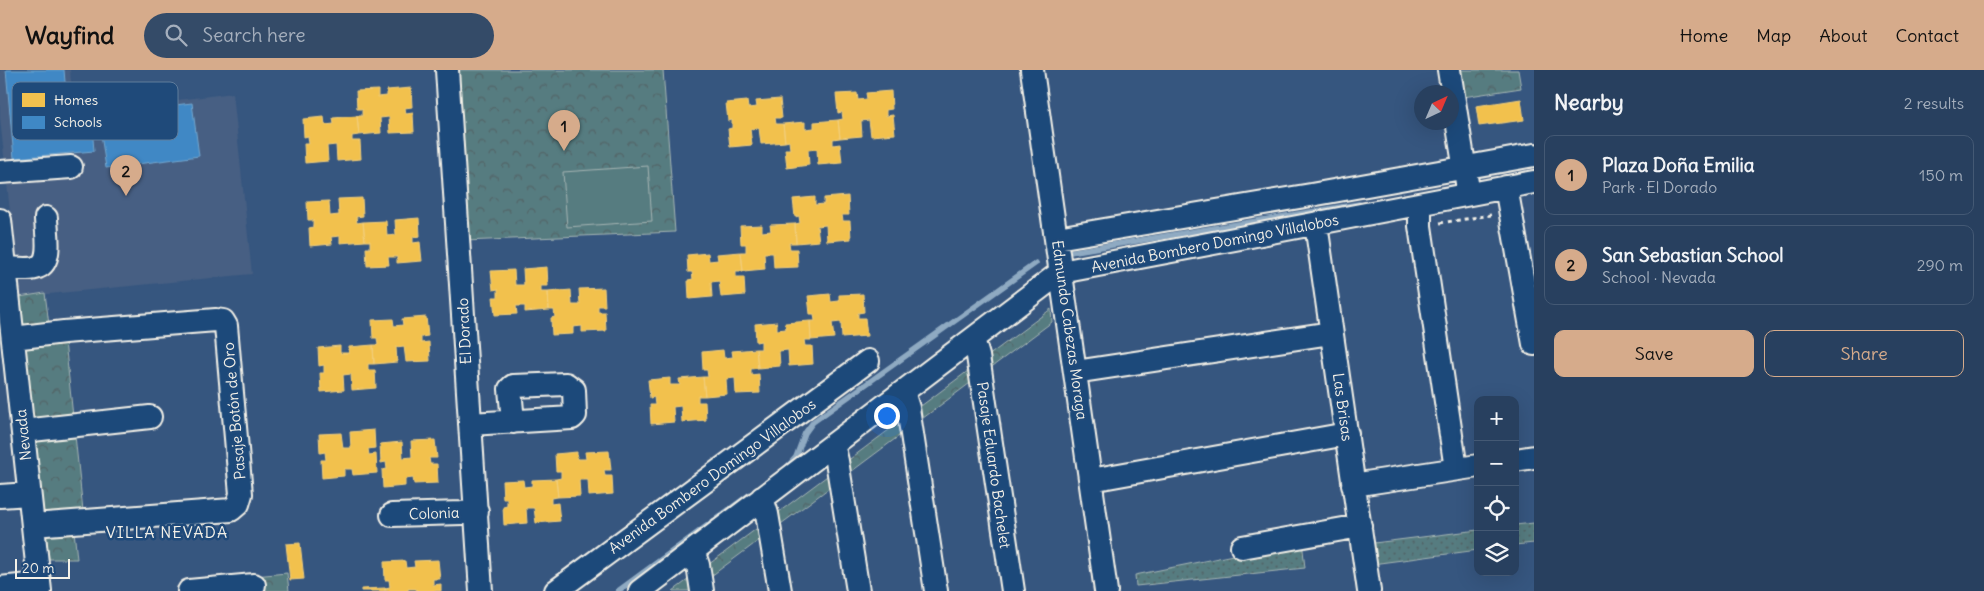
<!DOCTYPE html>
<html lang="en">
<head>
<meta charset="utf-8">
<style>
	body { margin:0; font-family:Delius,sans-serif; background:#344b68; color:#f1f3f6 }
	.controls { position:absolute; right:15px; bottom:15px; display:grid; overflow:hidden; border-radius:10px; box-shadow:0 5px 20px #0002 }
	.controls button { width:45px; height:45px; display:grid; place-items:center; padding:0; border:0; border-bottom:1px solid #445974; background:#28405f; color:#f1f3f6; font:25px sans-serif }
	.compass { position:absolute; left:1414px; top:15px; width:45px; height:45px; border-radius:50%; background:#28405f; box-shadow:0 5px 20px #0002; rotate:44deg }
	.scale { position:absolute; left:15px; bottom:12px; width:55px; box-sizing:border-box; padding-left:5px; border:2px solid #f4f1e8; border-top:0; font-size:14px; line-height:18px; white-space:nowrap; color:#f4f1e8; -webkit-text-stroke:4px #1f4a7a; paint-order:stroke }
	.you { position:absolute; left:886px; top:345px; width:18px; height:18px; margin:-12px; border:4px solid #fff; border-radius:50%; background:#1a73e8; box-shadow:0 0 0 8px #1a73e833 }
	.badge { display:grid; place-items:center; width:32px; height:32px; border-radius:50%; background:#d6ab8b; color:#111; font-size:16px; font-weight:700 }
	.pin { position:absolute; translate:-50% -41px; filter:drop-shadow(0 1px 2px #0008) }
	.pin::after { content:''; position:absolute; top:26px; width:18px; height:15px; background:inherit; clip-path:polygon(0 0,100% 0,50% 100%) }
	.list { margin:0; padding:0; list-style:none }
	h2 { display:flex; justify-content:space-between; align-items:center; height:65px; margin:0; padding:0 20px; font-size:21px }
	h2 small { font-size:16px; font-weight:400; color:#a5afbd }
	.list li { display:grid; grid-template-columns:32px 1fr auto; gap:15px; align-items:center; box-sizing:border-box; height:80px; margin:0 10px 10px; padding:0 10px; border:1px solid #445974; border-radius:10px }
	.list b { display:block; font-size:19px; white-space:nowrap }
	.list p { margin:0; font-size:16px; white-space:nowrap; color:#a5afbd }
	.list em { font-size:16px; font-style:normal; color:#a5afbd }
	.actions { display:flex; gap:10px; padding:15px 20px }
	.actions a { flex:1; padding:11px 0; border:1px solid #d6ab8b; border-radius:10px; text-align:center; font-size:18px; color:#d6ab8b }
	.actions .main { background:#d6ab8b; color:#111 }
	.icon { flex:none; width:28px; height:28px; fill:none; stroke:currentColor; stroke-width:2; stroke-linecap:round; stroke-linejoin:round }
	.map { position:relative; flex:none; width:1534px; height:521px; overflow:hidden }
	header { display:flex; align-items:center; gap:30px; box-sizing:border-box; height:70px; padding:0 25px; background:#d6ab8b; color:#111 }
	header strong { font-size:24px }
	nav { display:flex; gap:28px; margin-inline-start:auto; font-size:18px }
	.search { width:350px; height:45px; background:#344b68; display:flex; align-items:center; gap:12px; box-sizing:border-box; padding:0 18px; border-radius:28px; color:#a5afbd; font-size:19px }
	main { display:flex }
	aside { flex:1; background:#28405f }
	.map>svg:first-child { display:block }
	.built { fill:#465f83 }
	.grass { fill:url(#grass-dots); stroke:#a6b6b4 }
	.park { fill:url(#park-crowns); stroke:#a6b6b4 }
	.garden { fill:#577b80; stroke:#a6b6b4 }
	.homes { fill:#f2c14e; stroke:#f3cf7c }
	.schools { fill:#3f88c5; stroke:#75a8d0 }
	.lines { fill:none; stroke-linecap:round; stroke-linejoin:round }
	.stream { stroke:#8faac2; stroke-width:5.5 }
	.minor-casing { stroke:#f4f1e8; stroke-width:26 }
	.path { stroke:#f4f1e8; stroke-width:3; stroke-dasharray:4 4; stroke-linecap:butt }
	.minor { stroke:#1f4a7a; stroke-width:22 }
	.labels { text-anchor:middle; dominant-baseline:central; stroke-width:5; stroke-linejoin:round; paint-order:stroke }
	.street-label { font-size:15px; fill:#f4f1e8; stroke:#1f4a7a }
	.neighbourhood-label { font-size:16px; letter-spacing:1px; fill:#f4f1e8; stroke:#1f4a7a }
	.key { fill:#1f4a7a; stroke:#5f7c9b; stroke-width:1 }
	.key-label { font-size:14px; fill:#f4f1e8 }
</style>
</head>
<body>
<header>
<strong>Wayfind</strong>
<div class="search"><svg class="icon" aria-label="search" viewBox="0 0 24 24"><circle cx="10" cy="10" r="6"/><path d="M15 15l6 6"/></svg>Search here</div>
<nav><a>Home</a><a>Map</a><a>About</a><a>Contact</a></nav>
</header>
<main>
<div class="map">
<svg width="1534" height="521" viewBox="0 0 1534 521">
	<defs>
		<pattern id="grass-dots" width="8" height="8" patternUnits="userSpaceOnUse" patternTransform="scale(1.25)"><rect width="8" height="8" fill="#577b80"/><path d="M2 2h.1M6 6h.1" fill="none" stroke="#516466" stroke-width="1.8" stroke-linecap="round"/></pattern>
		<pattern id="park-crowns" width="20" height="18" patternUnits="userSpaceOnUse" patternTransform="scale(1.25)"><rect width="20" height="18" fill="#577b80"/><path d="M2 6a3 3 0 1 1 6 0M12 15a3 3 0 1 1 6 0" fill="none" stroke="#516466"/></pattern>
	</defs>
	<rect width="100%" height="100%" fill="#36567f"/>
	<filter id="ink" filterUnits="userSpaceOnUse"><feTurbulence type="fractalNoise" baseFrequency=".02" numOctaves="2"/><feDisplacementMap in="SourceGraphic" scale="10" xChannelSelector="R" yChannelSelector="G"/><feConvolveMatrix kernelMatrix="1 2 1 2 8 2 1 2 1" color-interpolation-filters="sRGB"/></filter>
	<g filter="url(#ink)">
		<!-- built -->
		<path class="built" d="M0 0H70L74 43 233 23 252 204 19 227 0 48Z"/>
		<!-- grass -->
		<path class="grass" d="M1534 453V473L1515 475V455Z
			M1478 460V480L1372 494 1374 473Z
			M1302 471 1305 498 1136 516 1135 505Z"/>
		<!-- park -->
		<path class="park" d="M453 0H663L675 162 465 171Z
			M1459 0H1518L1521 18 1463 27Z
			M45 223 50 263 64 262 84 450 73 451 77 489H49L19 227Z
			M1051 239 1052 252 691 521H673Z
			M287 503 289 521H255L254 506Z"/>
		<!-- garden -->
		<path class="garden" d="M648 96 652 151 567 157 563 102Z"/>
		<!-- homes -->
		<path class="homes" d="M411 18 412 37 405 38 406 44 413 43 414 62 390 63 389 47 380 48 381 63 359 65 357 46H362V39H357L356 21 378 20V27L387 26V20Z
			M891 21 892 39 886 40V46L893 45 895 64 871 66 869 50 861 51 862 66 840 68 838 50 843 49 842 42 838 43 836 24 857 23 858 30 867 29 866 23Z
			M780 29 782 48H775L776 54H783L785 72 761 74 759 58 750 59 752 75 730 77 728 59 732 58V50L728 51 726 33 747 31 748 38 757 37 756 31Z
			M1521 29 1524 50 1479 56 1476 36Z
			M357 46 359 65 352 66V71H360L361 89 337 91 336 75 327 76 328 91 305 93 304 74H309L308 66 304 67 303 49 324 47 325 55 334 54 333 48Z
			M838 50 840 68 833 69V75L840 74 842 93 818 95 817 79 808 80 809 95 787 98 785 79H790L789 71 785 72 783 54 805 52V59L814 58V52Z
			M848 126 849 145H842L843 151H850L851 169 827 171 826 155 817 156 819 171 796 173 795 154 800 153 799 146 795 147 793 129 815 127V135L824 134V128Z
			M362 128 363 146 356 147 357 153 363 152 365 171 340 173V166L331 167 332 174 310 176 309 158 313 157V150H308L307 132 329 131 330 146 339 145 338 129Z
			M419 148 420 166 413 167V173L420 172 422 191 397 193V187H388L389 195 367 196 366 178H370V171H365L363 152 386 151 387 166 396 165 395 150Z
			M795 154 796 173H789L790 179H797L798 197 774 198 773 183H764L765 199 743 201 741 182H746V174H741L740 156 762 155V162L771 161 770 155Z
			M741 182 743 201H736V207H744L745 225 721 227 719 211 711 212 712 227 689 229 688 210 693 209 692 202H688L687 185 708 183 709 191 718 190 717 184Z
			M547 197 548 216H541V222H548L549 240 525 242V236H516L517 244 495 245 493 227H498V219L493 220 491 201 514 200 515 215H524L523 199Z
			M604 218 605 236H598V242H605L606 261 582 262V256L573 257V264L552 265 551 248 555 247 554 240H549L548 222 571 220 572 235H580L579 219Z
			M830 224 831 232 839 231V225L863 224 864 242 858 243V248H865L867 266 842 268 841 252 832 253 834 268 811 270 810 251H815L814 244H810L808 226Z
			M426 247 428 266 421 267V273L429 272 430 291 406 292 404 276 396 277 397 292 374 294 373 275H378L377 268H373L372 250 393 249 394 256 403 255 402 249Z
			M810 251 811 270H804L805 276H812L813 294 789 296 788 280 779 281 780 296 758 298 756 279H761V271L756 272 755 254 777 252V260L786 259 785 253Z
			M373 275 374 294H368V300H375L376 318 352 320 351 304 343 305 344 320 321 322 320 303H324V295L319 296 318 278 340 276V283H349V277Z
			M756 279 758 298 751 299V305L759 304 760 323 736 324 735 308 726 309 727 324 705 326 703 307H708L707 300H703L702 282 723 280 724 288 733 287 732 281Z
			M703 307 705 326H698V332H705L706 350 682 352 681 336 673 337 674 352 651 354 650 335H655L654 327 650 328 648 310 670 308V315H680L679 309Z
			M374 360 375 378 368 379 369 385 376 384 377 403 353 405 352 399H344V406L322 408 321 390H326L325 382 320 383 319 364 341 363 343 378H351L350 362Z
			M435 370 437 388H429L430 394H437L438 413 414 414 413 408 405 409V416L383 418 382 400 387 399 386 392 381 393 380 374 402 372 403 388 412 387 411 371Z
			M609 381 611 400H604L605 406H612L613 424 589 426 588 410H579L580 426 558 427 556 409 561 408V401H556L555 384 577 382V389H586L585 382Z
			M556 409 558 427 551 428V434L558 433 560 451 536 453 534 438H526L527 453 504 455 503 437 507 436V429H503L502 411 523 410 524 417 532 416V410Z
			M300 473 304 509 290 510 286 474Z
			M438 490 440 509H433V515L441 514V521H417L416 519H408V521H385V518L390 517 389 510H385L384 492 405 491 406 498 415 497 414 491Z
			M385 518V521H361V519Z"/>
		<!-- schools -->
		<path class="schools" d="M6 0H64L68 47 91 45 94 81 14 88Z
			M192 33 199 86 106 98 98 44Z"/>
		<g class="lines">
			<!-- stream -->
			<path class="stream" d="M1064 183 1359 134
				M788 396 796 387 805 363 813 352 1036 193
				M618 521 749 425"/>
			<defs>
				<path id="minor" d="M447 0 481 521
					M1032 0 1106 521
					M1449 0 1467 113
					M0 102 71 97
					M1506 117 1534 274
					M1420 134V156L1456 399
					M0 150 40 521
					M1316 154 1369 521
					M1057 168 1311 125 1534 85
					M5 198C15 198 29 201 38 197 53 191 46 161 46 148
					M13 268 64 262 216 250 223 251 226 256 241 424 238 434 231 440 33 455
					M973 269 978 286 1013 521
					M1075 302 1331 263
					M903 322 908 338 936 521
					M470 354 572 348 575 345 574 320 566 314 513 316 510 319 513 352
					M23 361 150 347
					M833 375 837 391 858 521
					M1515 390 1534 387
					M1091 410 1347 364
					M1353 415 1478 396
					M0 426 29 424
					M762 428 767 444 780 521
					M392 445 462 443 477 441
					M1242 477 1360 456
					M693 481 698 495 702 521
					M0 518 39 514
					M189 521 254 515
					M556 521 868 291
					M640 521 1061 202 1534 112"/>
			</defs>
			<!-- minor casing -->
			<use href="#minor" class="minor-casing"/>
			<!-- path -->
			<path class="path" d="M1440 153 1491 145"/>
			<!-- minor -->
			<use href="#minor" class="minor"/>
		</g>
	</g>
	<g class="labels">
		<!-- street labels -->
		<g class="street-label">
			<text transform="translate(1215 173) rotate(-11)">Avenida Bombero Domingo Villalobos</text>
			<text transform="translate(1070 260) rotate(82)">Edmundo Cabezas Moraga</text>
			<text transform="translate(464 261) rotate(-93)">El Dorado</text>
			<text transform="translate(1343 337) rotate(82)">Las Brisas</text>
			<text transform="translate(234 341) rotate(-95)">Pasaje Botón de Oro</text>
			<text transform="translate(23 365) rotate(-96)">Nevada</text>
			<text transform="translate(994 395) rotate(82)">Pasaje Eduardo Bachelet</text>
			<text transform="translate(712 406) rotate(-36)">Avenida Bombero Domingo Villalobos</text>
			<text transform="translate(434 443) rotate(-2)">Colonia</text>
		</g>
		<!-- neighbourhood labels -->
		<g class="neighbourhood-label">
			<text x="167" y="462">VILLA NEVADA</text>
		</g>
	</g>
	<!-- legend -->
	<rect x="12" y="12" width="166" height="58" rx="8" class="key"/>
	<rect x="22" y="23" width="23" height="14" fill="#f2c14e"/>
	<rect x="22" y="46" width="23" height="13" fill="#3f88c5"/>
	<g class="key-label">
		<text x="54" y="35">Homes</text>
		<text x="54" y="57">Schools</text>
	</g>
</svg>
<div class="controls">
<button>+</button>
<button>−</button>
<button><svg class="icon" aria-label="locate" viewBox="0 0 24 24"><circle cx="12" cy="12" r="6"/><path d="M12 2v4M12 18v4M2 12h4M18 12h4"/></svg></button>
<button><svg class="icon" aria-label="layers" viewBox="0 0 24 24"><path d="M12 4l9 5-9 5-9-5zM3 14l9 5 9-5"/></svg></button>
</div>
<svg class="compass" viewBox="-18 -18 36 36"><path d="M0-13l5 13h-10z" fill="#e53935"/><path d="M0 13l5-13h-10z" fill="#a5afbd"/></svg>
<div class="scale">20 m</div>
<div class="you"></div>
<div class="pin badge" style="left:564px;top:81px">1</div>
<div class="pin badge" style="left:126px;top:126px">2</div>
</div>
<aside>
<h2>Nearby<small>2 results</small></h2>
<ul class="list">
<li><span class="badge">1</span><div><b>Plaza Doña Emilia</b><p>Park · El Dorado</p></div><em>150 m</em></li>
<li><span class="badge">2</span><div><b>San Sebastian School</b><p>School · Nevada</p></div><em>290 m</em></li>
</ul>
<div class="actions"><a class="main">Save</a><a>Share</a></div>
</aside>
</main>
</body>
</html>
